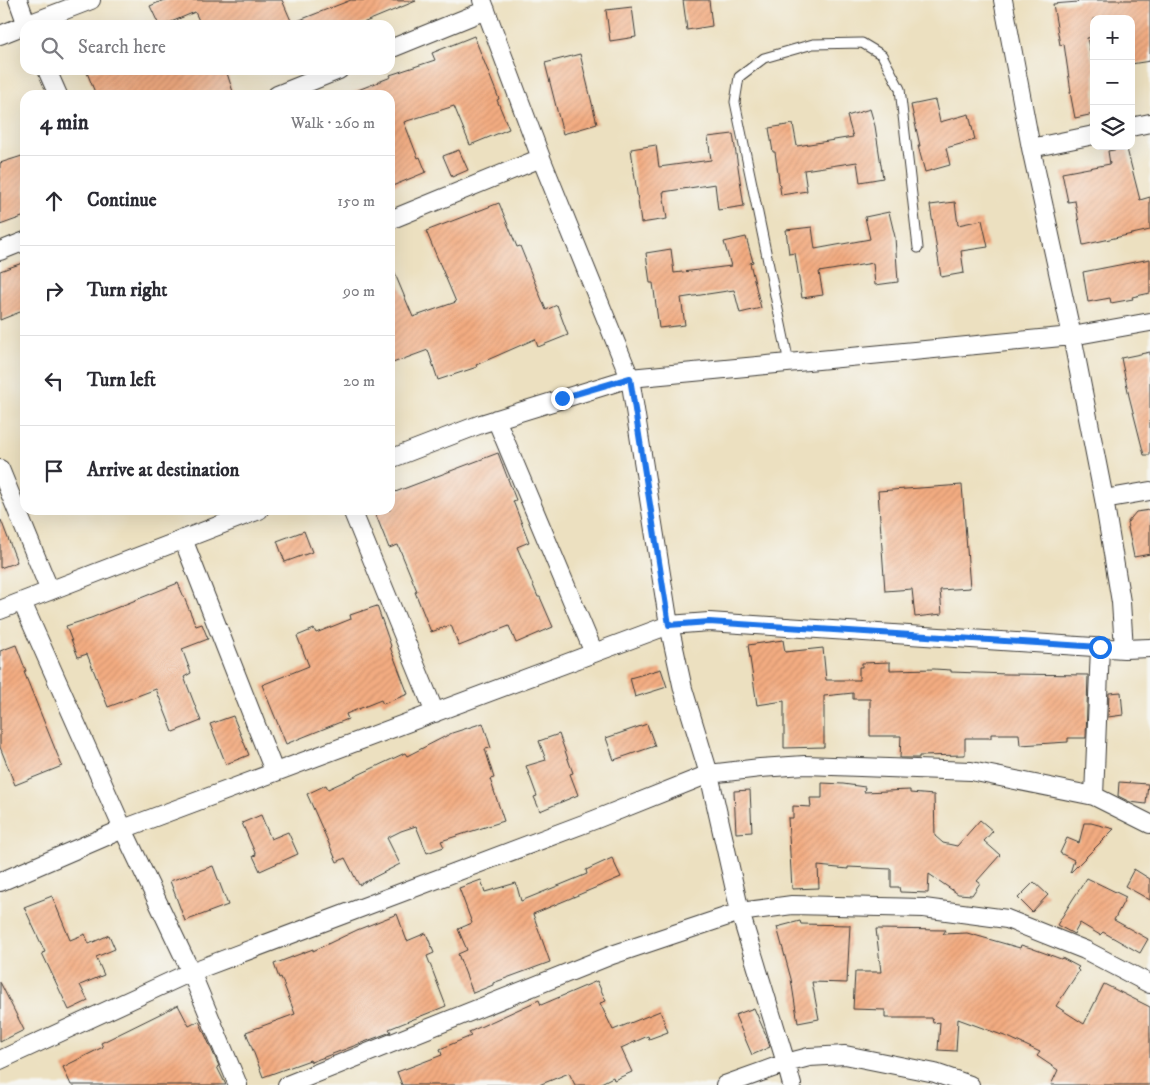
<!DOCTYPE html>
<html lang="en">
<head>
<meta charset="utf-8">
<style>
	body { margin:0; font-family:"IM FELL DW Pica",serif; background:#f2f2f3; color:#2b2b33 }
	.controls { position:absolute; right:15px; top:15px; display:grid; overflow:hidden; border-radius:10px; box-shadow:0 5px 20px #0002 }
	.controls button { width:45px; height:45px; display:grid; place-items:center; padding:0; border:0; border-bottom:1px solid #e1e1e2; background:#fff; color:#2b2b33; font:25px sans-serif }
	.stop { position:absolute; width:15px; height:15px; margin:-11px; border:4px solid #1a73e8; border-radius:50%; background:#fff }
	.stop.end { background:#1a73e8; border-color:#fff; box-shadow:0 1px 5px #0008 }
	.list { margin:0; padding:0; list-style:none }
	h2 { display:flex; justify-content:space-between; align-items:center; height:65px; margin:0; padding:0 20px; font-size:21px }
	h2 small { font-size:16px; font-weight:400; color:#7c7c81 }
	.list li { display:grid; grid-template-columns:32px 1fr auto; gap:15px; align-items:center; box-sizing:border-box; height:90px; padding:0 20px; border-top:1px solid #e1e1e2 }
	.list b { display:block; font-size:19px; white-space:nowrap }
	.list em { font-size:16px; font-style:normal; color:#7c7c81 }
	.icon { flex:none; width:28px; height:28px; fill:none; stroke:currentColor; stroke-width:2; stroke-linecap:round; stroke-linejoin:round }
	.map { position:relative; flex:none; width:1150px; height:1085px; overflow:hidden }
	.search { position:absolute; background:#fff; box-shadow:0 5px 20px #0002; left:20px; top:20px; width:375px; height:55px; display:flex; align-items:center; gap:12px; box-sizing:border-box; padding:0 18px; border-radius:15px; color:#7c7c81; font-size:19px }
	.panel { position:absolute; background:#fff; box-shadow:0 5px 20px #0002; left:20px; top:90px; width:375px; height:425px; border-radius:15px }
	.map>svg:first-child { display:block }
	.building { fill:url(#building-hatch) }
	.lines { fill:none; stroke-linecap:round; stroke-linejoin:round }
	.service-casing { stroke:#3b3935; stroke-width:11 }
	.minor-casing { stroke:#3b3935; stroke-width:20 }
	.service { stroke:#fff; stroke-width:9 }
	.minor { stroke:#fff; stroke-width:18 }
	.route { stroke:#1a73e8; stroke-width:6 }
</style>
</head>
<body>
<div class="map">
<svg width="1150" height="1085" viewBox="0 0 1150 1085">
	<defs>
		<pattern id="building-hatch" width="6" height="6" patternUnits="userSpaceOnUse" patternTransform="scale(1.25)"><rect width="6" height="6" fill="#f3ac81"/><path d="M-1 1l2-2M0 6l6-6M5 7l2-2" fill="none" stroke="#d0936f"/></pattern>
	</defs>
	<rect width="100%" height="100%" fill="#f6f6f2"/>
	<filter id="ink" filterUnits="userSpaceOnUse"><feTurbulence type="fractalNoise" baseFrequency=".02" numOctaves="2"/><feDisplacementMap in="SourceGraphic" scale="10" xChannelSelector="R" yChannelSelector="G"/><feConvolveMatrix kernelMatrix="1 2 1 2 8 2 1 2 1" color-interpolation-filters="sRGB"/></filter>
	<filter id="wash" filterUnits="userSpaceOnUse"><feTurbulence type="fractalNoise" baseFrequency=".0096" numOctaves="4" result="noise"/><feDisplacementMap in="SourceGraphic" scale="20" xChannelSelector="R" yChannelSelector="G"/><feGaussianBlur stdDeviation="1.12" result="paint"/><feColorMatrix in="noise" values="0 0 0 0 0 0 0 0 0 0 0 0 0 0 0 0 0 1.4 0 .05"/><feComposite in="paint" operator="in"/></filter>
	<g filter="url(#wash)">
		<rect width="100%" height="100%" fill="#ece0c0"/>
		<g id="blocks">
			<!-- building -->
			<path class="building" d="M164 0H282L292 23 351 0 416 1 358 25H201L195 12 164 25H159L150 6Z
				M683 0H709L712 26 687 30Z
				M1077 0H1150V61L1131 64V19H1094V37L1087 38 1094 69V114L1075 118 1070 92H1071L1064 44 1060 45 1053 4 1078 2Z
				M632 7 636 37 610 41 606 10Z
				M474 36 499 99 497 100 509 129 470 145 454 106 404 122 418 158 420 157 426 172 390 187V95L348 94 391 77 390 75 435 60 432 53Z
				M580 54 597 124 563 134 545 63Z
				M86 70H226L234 95H96Z
				M935 100 940 122 969 114 975 140 946 148 950 165 925 172 918 146H920L911 105Z
				M870 109 875 126 883 178 860 182 857 162 804 170 807 191 781 195 775 152H773L769 128 793 124 797 146 853 137 847 116Z
				M733 134 744 206 718 210 715 184 663 192 667 219 641 223 631 149 656 145 659 167 711 160 708 137Z
				M1125 148 1127 149 1140 200 1150 197V230L1083 245 1075 201 1068 202 1062 173 1110 164 1108 151Z
				M459 150 468 170 452 177 443 156Z
				M25 155V216L0 225V163Z
				M955 202 958 225 982 220 988 247 961 251 964 273 941 277 930 205Z
				M499 203 517 247 520 246 546 310 557 305 568 335 538 347 535 339 476 365 477 367 438 380 428 350 390 364V262L413 317 456 302 426 231Z
				M889 212 895 237 898 282 875 285 873 263 819 272 823 295 802 298 795 253 789 254 786 230 812 227 815 249 870 239 865 217Z
				M746 237 753 262 750 263 761 308 740 313 734 290 681 298 685 325 659 328 653 283H650L646 253 671 249 674 273 731 266 724 242Z
				M1150 259V293L1132 297 1133 299 1111 303 1110 298 1088 302 1083 272Z
				M25 262V310L0 320V271Z
				M1150 352V455H1144L1129 396 1121 358Z
				M498 453 516 500 513 501 529 542 517 547 538 597H540L553 627 516 643 509 626 459 646 451 625 431 632 415 592 417 591 398 545 389 548 374 510H390V494Z
				M962 485 970 588 940 590 942 614 915 617 912 589 885 591 878 491Z
				M1150 510V554L1134 557 1127 523 1136 512Z
				M1 520 17 562 0 568V521Z
				M304 531 312 552 285 562 277 541Z
				M178 583 196 626 202 624 208 639 182 649 191 673 184 677 201 721 173 732 156 689 108 707 87 654 78 657 66 626 91 618Z
				M377 606 391 646 390 647 408 694 383 704 381 700 346 714 348 719 286 744 262 685 309 666 297 636 314 629 316 633 351 619 350 615Z
				M783 640 785 652 823 648 826 680H859V667H862V663L890 662V670L934 669 951 670V672L1007 674 1088 675 1086 738H1068V742L1020 745 1019 734H991V738H965V755L919 756V758H900L901 736H870V699H853V693L824 696V747L784 748V701L757 705 748 645Z
				M16 645 26 671 24 672 62 766 15 785 0 747V651Z
				M661 669 667 687 635 697 630 678Z
				M1121 692 1123 715 1108 717 1109 693Z
				M233 716 249 755 226 764 210 724Z
				M483 723 491 748 485 749 494 778 490 779 504 821 441 841 444 847 427 853 416 826 401 831 387 838 400 864 359 885 345 858 337 862 307 794 326 785 328 789 405 753 407 756 452 733Z
				M647 724 655 746 614 760 606 738Z
				M559 734 573 773 570 774 578 795 540 811 534 797 537 796 526 766 546 760 539 741Z
				M1119 782 1148 784 1146 804 1130 802 1118 796Z
				M822 783 843 784 865 787 864 792 910 790V793L934 795 935 836 943 843 957 846 980 820 993 831 984 841 1000 855 977 881 980 883 972 895 958 894 929 874 928 893 900 892 899 887H891V869L848 867V869L818 866 819 888 792 889 788 818H793V806L811 807 810 798H822Z
				M750 790 752 832 736 833 734 791Z
				M261 815 271 839 288 832 298 854 260 871 253 856 256 855 242 823Z
				M1084 823H1091L1114 829 1070 873 1074 860 1060 853 1067 838 1079 843Z
				M612 858 621 877 533 914 550 962 493 983V985L473 993 458 954 467 950 458 929 472 923 459 888 481 880 485 892 516 883 521 901 587 874 586 870Z
				M213 866 228 905 185 921 170 881Z
				M1134 869 1150 879V900L1125 886Z
				M1087 878 1126 897 1114 920 1148 939 1140 953 1103 932 1100 935 1080 923 1074 934 1057 925 1073 899Z
				M1034 882 1048 895 1032 912 1018 898Z
				M52 896 70 940 85 934 89 944 109 935 115 949 96 957 104 975 80 985 88 1001 69 1010 42 953 45 952 24 907Z
				M397 914 407 941 426 933 434 953 427 956 446 1006 389 1029 391 1032 311 1062 310 1060 263 1077 246 1032 295 1014 281 977 279 978 274 964 313 949V951L357 930Z
				M800 921 801 924 850 925 847 983 812 982 819 1019 798 1023 791 979 777 927Z
				M876 929 946 930 943 934 967 933 1020 948 1021 945 1031 948 1061 959 1062 958 1079 967 1077 969 1079 971 1056 1006 1084 1024 1104 984 1150 1007V1085H1051L1058 1070 1037 1056 1040 1052 1010 1038 958 1019 956 1051 938 1050 940 1022 933 1023 932 1018H885V1010L853 1009 855 972H881Z
				M597 981 606 1001 600 1003 613 1030 660 1011 668 1032 649 1039 648 1036 621 1048 632 1072 614 1080 613 1077 597 1085H575L569 1073 539 1085H402L397 1072 442 1055 440 1049 471 1036 469 1032 539 1000 541 1005Z
				M0 982 24 1030 0 1042Z
				M178 1005 189 1026 199 1021 219 1066 217 1067 226 1085H71L63 1067 103 1047 101 1043Z
				M754 1008 766 1035 770 1047 752 1055 735 1015Z"/>
		</g>
	</g>
	<g filter="url(#ink)">
		<use href="#blocks" fill-opacity="0" stroke="#3b3935" stroke-width="1"/>
		<g class="lines">
			<defs>
				<path id="service" d="M789 363 735 102 739 77 764 58 813 44 862 43 882 55 900 89 918 248"/>
				<path id="minor" d="M18 0 27 25
					M482 0 541 158 630 378 669 625 683 689 709 774 740 912 786 1063 792 1085
					M1003 0 1031 148 1072 336 1104 499 1121 602 1124 649
					M26 25 91 0
					M0 35 25 25
					M390 49 486 10
					M47 70 58 95
					M277 95 339 70
					M1131 127 1150 123
					M1031 148 1094 135
					M390 220 541 158
					M0 251 25 241
					M496 419 594 653
					M390 459 481 424 630 378 1072 336 1150 322
					M0 469 50 591
					M1104 499 1150 491
					M352 510 435 713
					M183 539 274 771
					M22 602 123 829 191 972 238 1085
					M0 610 259 510
					M1094 796 1100 647
					M0 882 123 829 669 625 709 622 1124 649 1150 648
					M0 1060 191 972 594 820 709 774 760 768 805 765 971 771 1094 796 1150 824
					M287 1085 612 955 740 912 792 905 924 908 1007 919 1085 950 1150 984
					M725 1085 786 1063 809 1057 845 1055 935 1073 970 1085"/>
			</defs>
			<!-- service casing -->
			<use href="#service" class="service-casing"/>
			<!-- minor casing -->
			<use href="#minor" class="minor-casing"/>
			<!-- service -->
			<use href="#service" class="service"/>
			<!-- minor -->
			<use href="#minor" class="minor"/>
		</g>
	</g>
	<g class="lines" filter="url(#ink)">
		<!-- route -->
		<path class="route" d="M562 398 630 378 669 625 709 622 1100 647"/>
	</g>
</svg>
<div class="controls">
<button>+</button>
<button>−</button>
<button><svg class="icon" aria-label="layers" viewBox="0 0 24 24"><path d="M12 4l9 5-9 5-9-5zM3 14l9 5 9-5"/></svg></button>
</div>
<div class="stop" style="left:1100px;top:647px"></div>
<div class="stop end" style="left:562px;top:398px"></div>
<div class="search"><svg class="icon" aria-label="search" viewBox="0 0 24 24"><circle cx="10" cy="10" r="6"/><path d="M15 15l6 6"/></svg>Search here</div>
<section class="panel">
<h2>4 min<small>Walk · 260 m</small></h2>
<ul class="list">
<li><svg class="icon" aria-label="ahead" viewBox="0 0 24 24"><path d="M12 20V5M6 11l6-6 6 6"/></svg><div><b>Continue</b></div><em>150 m</em></li>
<li><svg class="icon" aria-label="right" viewBox="0 0 24 24"><path d="M7 20v-9h11M14 6l5 5-5 5"/></svg><div><b>Turn right</b></div><em>90 m</em></li>
<li><svg class="icon" aria-label="left" viewBox="0 0 24 24"><path d="M17 20v-9H6M10 6l-5 5 5 5"/></svg><div><b>Turn left</b></div><em>20 m</em></li>
<li><svg class="icon" aria-label="arrive" viewBox="0 0 24 24"><path d="M6 21V4h12l-3 4 3 4H6"/></svg><div><b>Arrive at destination</b></div></li>
</ul>
</section>
</div>
</body>
</html>
